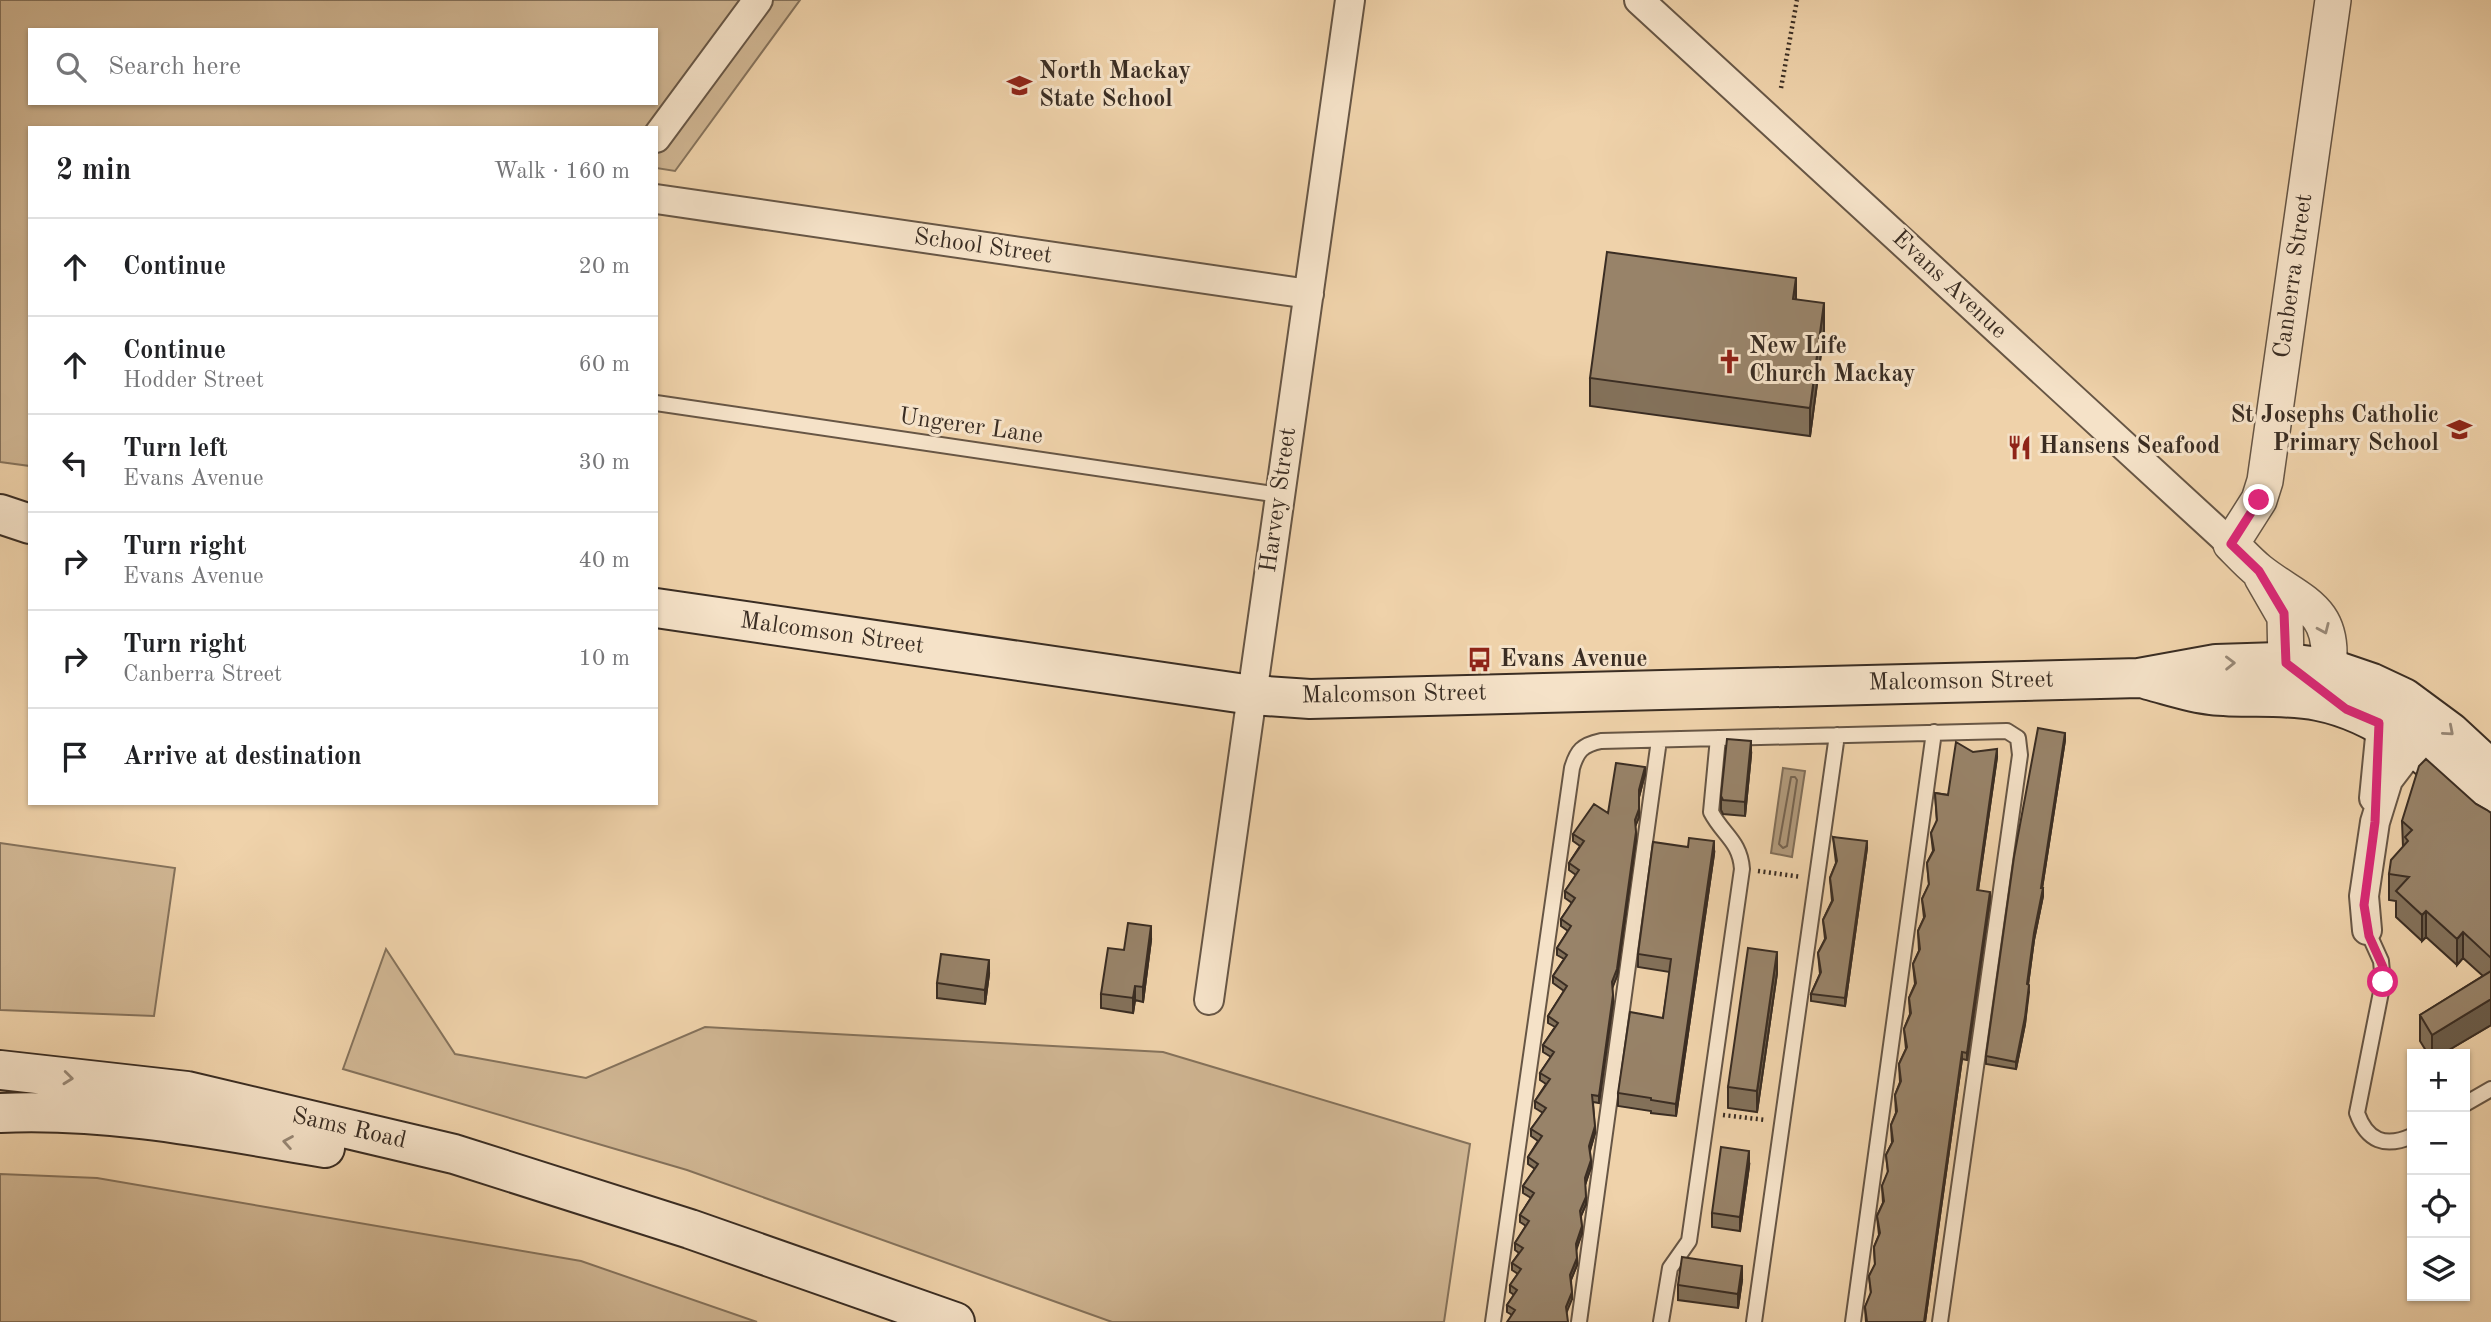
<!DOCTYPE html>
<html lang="en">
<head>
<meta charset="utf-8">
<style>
	body { margin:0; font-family:"Old Standard TT",serif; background:#f6f6f6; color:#202124 }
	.controls { position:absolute; right:21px; bottom:21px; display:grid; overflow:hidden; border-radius:0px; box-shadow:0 2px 5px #0004 }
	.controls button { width:63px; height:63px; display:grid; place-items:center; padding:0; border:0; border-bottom:2px solid #e0e0e0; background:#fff; color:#202124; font:35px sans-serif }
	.stop { position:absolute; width:21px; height:21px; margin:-16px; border:5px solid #db2777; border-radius:50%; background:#fff }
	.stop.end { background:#db2777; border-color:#fff; box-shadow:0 2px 7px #0008 }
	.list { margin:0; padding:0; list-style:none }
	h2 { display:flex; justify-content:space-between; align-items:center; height:91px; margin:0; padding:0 28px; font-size:30px }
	h2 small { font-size:23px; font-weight:400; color:#757577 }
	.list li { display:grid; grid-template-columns:46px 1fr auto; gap:21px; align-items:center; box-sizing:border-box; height:98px; padding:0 28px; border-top:2px solid #e0e0e0 }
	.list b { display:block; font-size:26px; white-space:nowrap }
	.list p { margin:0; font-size:23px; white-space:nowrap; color:#757577 }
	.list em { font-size:23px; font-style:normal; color:#757577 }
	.icon { flex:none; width:38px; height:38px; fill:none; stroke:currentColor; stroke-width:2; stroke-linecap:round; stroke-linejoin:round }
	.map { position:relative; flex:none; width:2491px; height:1322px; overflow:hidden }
	.search { position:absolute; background:#fff; box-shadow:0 2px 5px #0004; left:28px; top:28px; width:630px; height:77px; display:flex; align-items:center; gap:18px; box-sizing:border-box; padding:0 24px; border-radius:0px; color:#757577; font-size:26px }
	.panel { position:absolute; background:#fff; box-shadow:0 2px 5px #0004; left:28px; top:126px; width:630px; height:679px; border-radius:0px }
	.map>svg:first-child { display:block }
	.green { fill:#d0b693; stroke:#85725b; stroke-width:2; fill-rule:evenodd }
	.water { fill:#b19a7c; stroke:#816e58; stroke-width:2 }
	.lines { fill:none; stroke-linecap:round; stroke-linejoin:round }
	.shore { stroke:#766450; stroke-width:2 }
	.service-casing { stroke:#675645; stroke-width:18 }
	.minor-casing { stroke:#675645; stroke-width:32 }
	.tertiary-casing { stroke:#675645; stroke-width:38 }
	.secondary-casing { stroke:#3a2d23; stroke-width:42 }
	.path { stroke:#3a2d23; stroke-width:4.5; stroke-dasharray:2 3.5; stroke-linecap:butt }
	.service { stroke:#f5e2c8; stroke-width:14 }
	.minor { stroke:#f5e2c8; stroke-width:28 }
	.tertiary { stroke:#f5e2c8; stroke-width:35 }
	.secondary { stroke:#f5e2c8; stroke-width:38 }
	.wall { fill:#83715a; stroke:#3a2d23; stroke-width:2 }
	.shaded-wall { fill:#6a5c4a; stroke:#3a2d23; stroke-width:2 }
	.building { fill:#988369; stroke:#3a2d23; stroke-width:2 }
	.oneway { stroke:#988876 }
	.route { stroke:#db2777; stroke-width:9 }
	.labels { text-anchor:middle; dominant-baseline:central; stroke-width:6; stroke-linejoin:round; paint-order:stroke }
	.poi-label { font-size:24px; font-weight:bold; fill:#3a2d23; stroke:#f5e2c8; text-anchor:start }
	.street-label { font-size:24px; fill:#3a2d23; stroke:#f5e2c8 }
</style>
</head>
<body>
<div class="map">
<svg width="2491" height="1322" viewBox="0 0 2491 1322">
	<rect width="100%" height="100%" fill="#efd2aa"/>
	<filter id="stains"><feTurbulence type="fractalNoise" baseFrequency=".00286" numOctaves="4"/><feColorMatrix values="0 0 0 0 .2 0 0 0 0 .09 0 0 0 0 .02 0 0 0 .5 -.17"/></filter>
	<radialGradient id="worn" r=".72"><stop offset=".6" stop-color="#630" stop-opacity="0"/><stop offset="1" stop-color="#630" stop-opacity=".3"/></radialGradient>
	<!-- green -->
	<path class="green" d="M0 0H800L675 171 656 168V128H30V466L0 462ZM30 30H656V103H30Z
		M0 843 175 868 154 1016 0 1010Z
		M386 949 455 1054 586 1078 705 1027 1163 1052 1470 1144 1444 1322H1112L687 1170 343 1069Z
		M0 1174 97 1178 581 1261 757 1322H0Z"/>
	<!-- water -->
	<path class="water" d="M1783 768 1805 771 1792 857 1771 853Z"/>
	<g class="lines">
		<!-- shore -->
		<path class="shore" d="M1791 777H1795L1797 780 1787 846 1783 848 1779 844Z"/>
		<defs>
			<path id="service" d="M656 403 1280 495
				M2367 930 2381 961 2383 982 2357 1113C2367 1141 2385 1148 2412 1136
				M2465 1104 2491 1089
				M1493 1322 1572 768C1577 751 1582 745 1601 741L2007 731 2018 738 2020 755 1940 1322
				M1579 1322 1659 740
				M1661 1322 1670 1268 1689 1241 1742 869C1740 841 1723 835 1711 812L1718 738
				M1754 1322 1837 735
				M1853 1322 1934 732"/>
			<path id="minor" d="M1639 0 2231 544
				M656 138 758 0
				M656 199 1309 294
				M2374 798 2380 737 2379 723
				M2367 930 2364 896 2375 822 2388 780 2414 746
				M1209 1000 1350 0"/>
			<path id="tertiary" d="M2262 577 2285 617 2286 663
				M2328 668C2336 607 2298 602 2259 571 2249 563 2240 553 2231 544L2259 500 2265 481 2333 0"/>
			<path id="secondary" d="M0 514 30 524
				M656 608 1252 695 1310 699 2139 678 2216 664 2279 662 2328 668 2372 683 2404 698 2450 732 2491 770
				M2148 680C2168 685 2190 693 2211 695 2246 699 2282 694 2318 701 2389 715 2439 767 2491 814
				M0 1070 187 1091 454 1154 690 1229 955 1322
				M0 1113C109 1108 218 1130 325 1148"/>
		</defs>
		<!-- service casing -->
		<use href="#service" class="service-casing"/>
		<!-- minor casing -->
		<use href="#minor" class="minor-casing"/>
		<!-- tertiary casing -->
		<use href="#tertiary" class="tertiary-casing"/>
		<!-- secondary casing -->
		<use href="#secondary" class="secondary-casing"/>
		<!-- path -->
		<path class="path" d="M1781 88 1797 0
			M1758 871 1801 877
			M1723 1115 1766 1120"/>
		<!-- service -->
		<use href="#service" class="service"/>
		<!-- minor -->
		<use href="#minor" class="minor"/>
		<!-- tertiary -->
		<use href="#tertiary" class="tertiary"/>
		<!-- secondary -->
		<use href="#secondary" class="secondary"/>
	</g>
	<!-- wall -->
	<path class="wall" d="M1796 299 1824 331 1810 436 1590 406V378Z
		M2065 740 2042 888 2043 896 2034 940 2028 985 2029 992 2025 1024 2016 1069 1986 1064V1056Z
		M1973 752 1997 757 1978 890 1990 899 1967 1060 1962 1059 1925 1322H1866L1865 1307 1871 1294 1869 1276 1875 1265 1874 1247 1879 1235 1877 1216 1883 1203 1882 1186 1888 1173 1886 1155 1892 1143 1891 1125 1896 1113 1895 1095 1900 1082 1899 1064 1906 1049 1904 1029 1910 1014 1909 998 1915 984 1913 964 1919 951 1918 931 1924 918 1922 899 1929 885 1927 863 1933 851 1931 833 1937 822 1935 793 1948 795Z
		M1751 755 1745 816 1723 814 1721 810V796Z
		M1645 774 1639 797V817L1635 826 1636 839 1617 976 1612 987 1613 1003 1599 1103 1593 1102 1595 1133 1590 1151 1591 1167 1585 1185 1586 1204 1581 1216 1582 1233 1576 1249 1577 1265 1571 1280 1572 1299 1512 1315 1507 1312V1305L1514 1295 1510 1292V1285L1518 1274 1512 1270V1263L1519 1253 1515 1250V1243L1526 1226 1520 1222V1215L1531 1198 1523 1193V1186L1535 1169 1528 1164V1157L1538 1141 1531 1136V1129L1543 1113 1535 1108V1101L1546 1084 1540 1080V1073L1551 1057 1543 1052V1045L1555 1027 1548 1023V1016L1564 991 1553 983V976L1564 959 1557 955V948L1568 931 1561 926V919L1572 903 1565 898V891L1576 875 1569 870V863L1580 846 1573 841V834L1608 813Z
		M2476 804 2491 813V1025L2442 1054H2428L2420 1041V1015L2483 976 2463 958 2457 965 2426 937 2422 941 2396 917V901L2389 900V874L2403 847 2402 821Z
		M1833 837 1867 848 1845 1006 1811 1001V994L1820 974 1818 953 1825 939 1823 920 1832 901 1830 878 1836 863Z
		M1714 854 1676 1116 1651 1113V1111L1618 1106V1093L1663 1018 1670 972 1638 967V954Z
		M1151 940 1143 1002 1135 1000 1133 1013 1101 1008V994L1124 950Z
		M1777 973 1757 1112 1728 1108V1087Z
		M989 974 985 1004 937 998V983Z
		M1749 1166 1740 1231 1712 1227V1213Z
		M1742 1280 1738 1308 1678 1300V1285Z"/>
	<!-- shaded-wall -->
	<path class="shaded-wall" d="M1796 278V306L1793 299Z
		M1824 303V331L1810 436V408Z
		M2065 733V740L2041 895V888Z
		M1751 741V755L1745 816V802Z
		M1997 749V757L1977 897V890Z
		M1645 767V774L1639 797V790Z
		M1639 809V817L1635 827V820Z
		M1636 832V839L1617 976 1612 989V982Z
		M1714 841V854L1676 1116V1104Z
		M1867 841V848L1845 1006V998Z
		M2043 888V896L2034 940 2027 992 2034 933Z
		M1990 892V899L1967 1060V1053Z
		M2426 911V937L2422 941V915Z
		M1151 926V940L1143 1002V987Z
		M2463 932V958L2457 965V939Z
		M1777 952V973L1757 1112V1091Z
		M989 960V974L985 1004V990Z
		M2029 985 2025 1024 2016 1069V1062Z
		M1135 986V1000L1133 1013V998Z
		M1613 995V1003L1599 1103V1096Z
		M2491 999V1025L2442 1054H2432V1035Z
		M1962 1052V1059L1925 1322H1924Z
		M1595 1126V1133L1589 1153V1146Z
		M1749 1151V1166L1740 1231V1217Z
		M1591 1160V1167L1585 1185V1178Z
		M1586 1197V1204L1580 1218V1211Z
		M1582 1226V1233L1576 1251V1244Z
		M1577 1258V1265L1570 1282V1275Z
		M1742 1266V1280L1738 1308V1294Z
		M1572 1292V1299L1566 1314V1307Z"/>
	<!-- building -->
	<path class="building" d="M1607 252 1796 278 1793 299 1824 303 1810 408 1590 378Z
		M2038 728 2065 733 2041 888H2043L2034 933 2027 984 2029 985 2025 1017 2016 1062 1986 1056 2014 857Z
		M1727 739 1751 741 1745 802 1723 800 1721 796Z
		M1956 742 1973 752 1997 749 1977 890 1990 892 1967 1053 1962 1052 1924 1322H1867L1865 1307 1871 1292 1869 1276 1875 1264 1874 1247 1880 1233 1877 1216 1884 1201 1882 1186 1888 1171 1886 1155 1893 1141 1891 1125 1897 1111 1895 1095 1901 1081 1899 1064 1907 1047 1904 1029 1911 1013 1909 998 1916 983 1913 964 1920 949 1918 931 1925 916 1922 899 1929 884 1927 863 1934 850 1931 833 1937 820 1935 793 1948 795Z
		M2426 759 2476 804 2487 810 2491 813V958L2463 932 2457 939 2426 911 2422 915 2396 891 2409 877 2389 874 2391 860 2408 841 2405 837 2412 830 2402 821 2419 766Z
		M1616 763 1645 767 1639 790V809L1635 820 1636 832 1617 969 1612 982 1613 995 1599 1096 1592 1095 1595 1126 1589 1146 1591 1160 1585 1178 1586 1197 1580 1211 1582 1226 1576 1244 1577 1258 1570 1275 1572 1292 1566 1307 1568 1322H1507L1515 1310 1507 1305 1517 1290 1510 1285 1521 1269 1512 1263 1523 1248 1515 1243 1529 1221 1520 1215 1534 1193 1523 1186 1538 1164 1528 1157 1542 1136 1531 1129 1546 1108 1535 1101 1550 1079 1540 1073 1554 1052 1543 1045 1558 1023 1548 1016 1567 986 1553 976 1567 955 1557 948 1571 926 1561 919 1575 898 1565 891 1579 870 1569 863 1584 841 1573 834 1594 804 1608 813Z
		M1833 837 1867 841 1845 998 1811 994 1821 972 1818 953 1826 938 1823 920 1833 900 1830 878 1837 861Z
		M1689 838 1714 841 1676 1104 1651 1100V1098L1618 1093 1630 1012 1663 1018 1671 959 1638 954 1653 842 1688 847Z
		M1128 923 1151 926 1143 987 1135 986 1133 998 1101 994 1108 948 1124 950Z
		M1748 948 1777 952 1757 1091 1728 1087Z
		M941 954 989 960 985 990 937 983Z
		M2491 971V999L2432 1035 2420 1015Z
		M1721 1147 1749 1151 1740 1217 1712 1213Z
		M1682 1257 1742 1266 1738 1294 1678 1285Z"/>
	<!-- one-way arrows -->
	<defs><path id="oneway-chevron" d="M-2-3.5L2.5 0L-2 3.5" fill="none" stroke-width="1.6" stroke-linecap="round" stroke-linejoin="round" transform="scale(1.75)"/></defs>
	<g class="oneway">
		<use href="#oneway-chevron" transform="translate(2324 629) rotate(66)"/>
		<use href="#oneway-chevron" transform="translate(2230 663) rotate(-1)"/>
		<use href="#oneway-chevron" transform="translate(2449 731) rotate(41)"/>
		<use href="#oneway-chevron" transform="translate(68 1078) rotate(6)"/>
		<use href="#oneway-chevron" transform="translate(288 1142) rotate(-170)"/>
	</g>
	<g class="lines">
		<!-- route -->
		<path class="route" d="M2259 500 2231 544 2259 571 2284 613 2286 663 2346 709 2379 723 2375 822 2364 905 2369 936 2383 967V982"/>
	</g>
	<!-- icons -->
	<defs>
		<symbol id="school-bare" viewBox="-9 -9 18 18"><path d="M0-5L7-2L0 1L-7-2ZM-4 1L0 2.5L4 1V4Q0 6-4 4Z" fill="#8f2418" stroke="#f5e2c8" stroke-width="2.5" paint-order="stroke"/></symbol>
		<symbol id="church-bare" viewBox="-9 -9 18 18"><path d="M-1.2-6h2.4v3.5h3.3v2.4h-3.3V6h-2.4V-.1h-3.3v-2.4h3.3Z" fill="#8f2418" stroke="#f5e2c8" stroke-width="2.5" paint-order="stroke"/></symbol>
		<symbol id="restaurant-bare" viewBox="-9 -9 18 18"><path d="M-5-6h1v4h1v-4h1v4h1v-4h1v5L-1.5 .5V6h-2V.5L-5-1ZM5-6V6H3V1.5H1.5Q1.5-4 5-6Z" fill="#8f2418" stroke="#f5e2c8" stroke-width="2.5" paint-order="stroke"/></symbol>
		<symbol id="bus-bare" viewBox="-9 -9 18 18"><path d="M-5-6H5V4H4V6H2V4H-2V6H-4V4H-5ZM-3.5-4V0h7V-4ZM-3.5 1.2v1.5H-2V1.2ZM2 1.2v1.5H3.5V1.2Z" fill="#8f2418" stroke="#f5e2c8" stroke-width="2.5" paint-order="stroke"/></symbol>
	</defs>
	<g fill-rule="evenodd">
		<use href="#school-bare" x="1002" y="68" width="35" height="35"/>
		<use href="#church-bare" x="1712" y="344" width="35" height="35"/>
		<use href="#school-bare" x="2442" y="412" width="35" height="35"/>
		<use href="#restaurant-bare" x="2002" y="430" width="35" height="35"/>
		<use href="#bus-bare" x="1462" y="642" width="35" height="35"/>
	</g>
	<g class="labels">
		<!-- poi labels -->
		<g class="poi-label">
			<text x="1039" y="72">North Mackay<tspan x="1039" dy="28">State School</tspan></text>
			<text x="1749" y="347">New Life<tspan x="1749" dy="28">Church Mackay</tspan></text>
			<text x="2439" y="416" text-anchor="end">St Josephs Catholic<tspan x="2439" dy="28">Primary School</tspan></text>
			<text x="2039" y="447">Hansens Seafood</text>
			<text x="1500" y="660">Evans Avenue</text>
		</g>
		<!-- street labels -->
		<g class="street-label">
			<text transform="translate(983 247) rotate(8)">School Street</text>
			<text transform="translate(2294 276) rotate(-82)">Canberra Street</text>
			<text transform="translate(1949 285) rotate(43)">Evans Avenue</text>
			<text transform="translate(971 427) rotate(8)">Ungerer Lane</text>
			<text transform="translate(1279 500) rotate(-82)">Harvey Street</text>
			<text transform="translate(832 634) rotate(8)">Malcomson Street</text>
			<text transform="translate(1961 682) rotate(-1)">Malcomson Street</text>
			<text transform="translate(1394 695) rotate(-1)">Malcomson Street</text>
			<text transform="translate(349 1129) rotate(13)">Sams Road</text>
		</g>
	</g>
	<rect width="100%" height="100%" filter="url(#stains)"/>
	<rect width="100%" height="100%" fill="url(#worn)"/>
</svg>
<div class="controls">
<button>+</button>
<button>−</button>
<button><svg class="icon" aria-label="locate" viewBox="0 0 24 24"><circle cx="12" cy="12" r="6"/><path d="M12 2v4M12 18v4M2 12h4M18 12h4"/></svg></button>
<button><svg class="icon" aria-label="layers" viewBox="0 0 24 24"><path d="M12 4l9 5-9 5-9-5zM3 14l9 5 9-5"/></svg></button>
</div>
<div class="stop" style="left:2383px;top:982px"></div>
<div class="stop end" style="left:2259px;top:500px"></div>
<div class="search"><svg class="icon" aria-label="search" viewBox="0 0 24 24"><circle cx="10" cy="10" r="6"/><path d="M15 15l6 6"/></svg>Search here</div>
<section class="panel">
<h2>2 min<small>Walk · 160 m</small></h2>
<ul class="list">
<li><svg class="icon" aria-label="ahead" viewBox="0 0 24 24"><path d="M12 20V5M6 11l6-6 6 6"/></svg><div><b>Continue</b></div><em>20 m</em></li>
<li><svg class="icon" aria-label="ahead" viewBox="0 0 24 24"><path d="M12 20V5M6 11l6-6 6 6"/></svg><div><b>Continue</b><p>Hodder Street</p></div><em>60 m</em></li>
<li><svg class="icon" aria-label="left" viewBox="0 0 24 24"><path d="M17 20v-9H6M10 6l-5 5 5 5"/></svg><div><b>Turn left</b><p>Evans Avenue</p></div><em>30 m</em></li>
<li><svg class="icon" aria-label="right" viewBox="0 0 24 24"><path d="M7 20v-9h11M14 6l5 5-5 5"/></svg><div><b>Turn right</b><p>Evans Avenue</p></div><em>40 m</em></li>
<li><svg class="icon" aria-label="right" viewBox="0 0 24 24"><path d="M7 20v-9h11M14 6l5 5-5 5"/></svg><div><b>Turn right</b><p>Canberra Street</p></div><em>10 m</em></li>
<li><svg class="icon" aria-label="arrive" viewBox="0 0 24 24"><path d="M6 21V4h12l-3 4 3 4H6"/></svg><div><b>Arrive at destination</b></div></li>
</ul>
</section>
</div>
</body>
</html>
